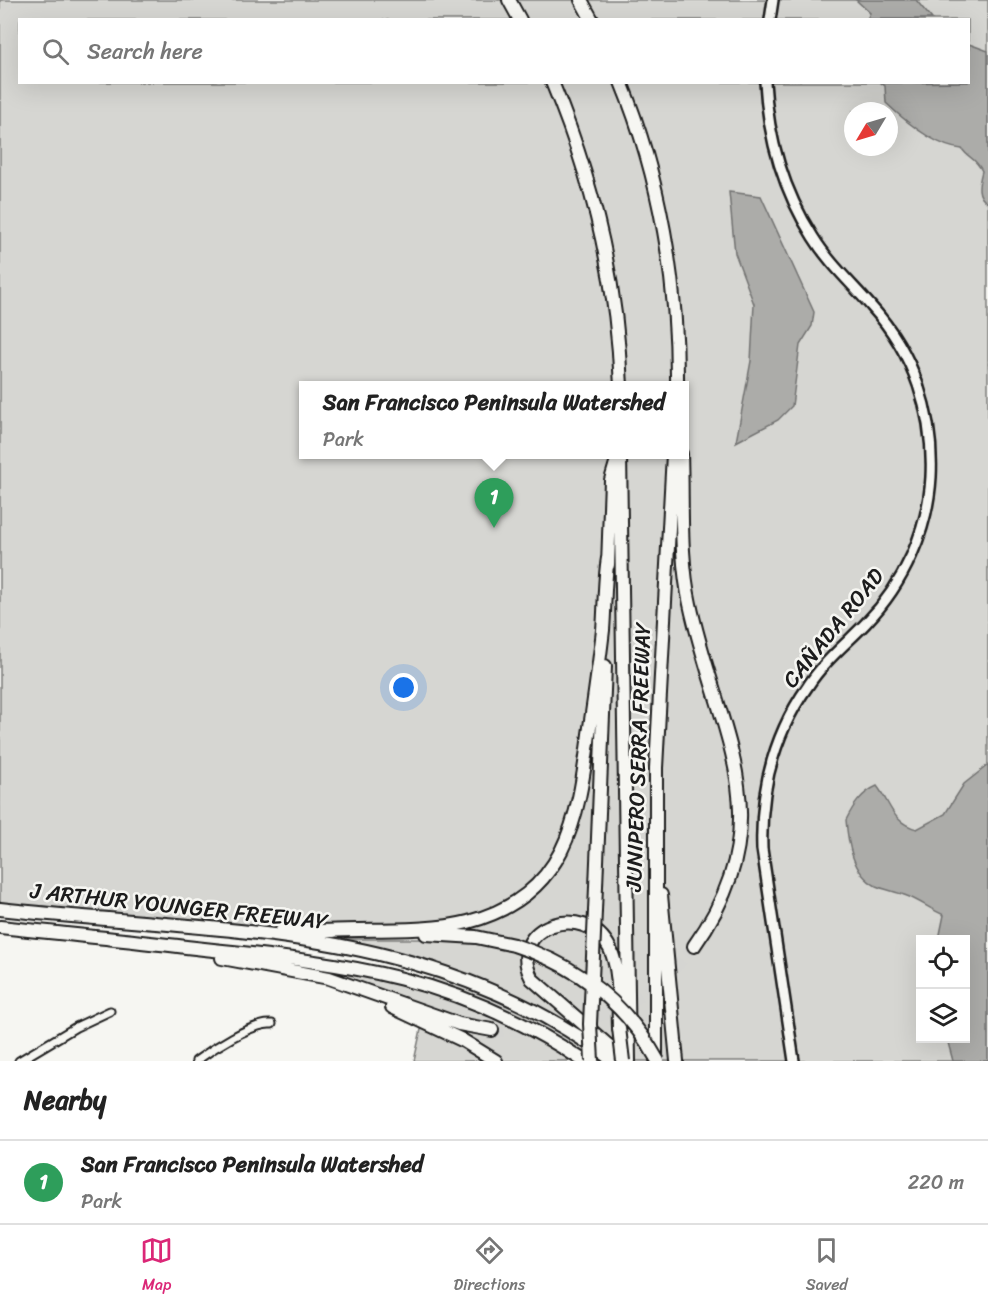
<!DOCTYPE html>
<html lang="en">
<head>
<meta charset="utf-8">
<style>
	body { margin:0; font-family:Sriracha,sans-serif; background:#f2f2f2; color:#222 }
	.controls { position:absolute; right:18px; bottom:18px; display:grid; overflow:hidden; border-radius:0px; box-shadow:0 6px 24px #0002 }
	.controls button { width:54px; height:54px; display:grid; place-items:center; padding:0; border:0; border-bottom:2px solid #e0e0e0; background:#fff; color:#222; font:30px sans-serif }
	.compass { position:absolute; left:844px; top:102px; width:54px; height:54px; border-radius:50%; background:#fff; box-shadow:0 6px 24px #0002; rotate:232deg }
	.you { position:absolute; left:404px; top:688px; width:21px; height:21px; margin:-15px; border:4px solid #fff; border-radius:50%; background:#1a73e8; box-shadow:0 0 0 9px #1a73e833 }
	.badge { display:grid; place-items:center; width:39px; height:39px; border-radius:50%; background:#db2777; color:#fff; font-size:20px; font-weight:700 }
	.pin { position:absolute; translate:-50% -50px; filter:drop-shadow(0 2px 3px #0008) }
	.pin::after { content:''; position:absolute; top:32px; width:21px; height:18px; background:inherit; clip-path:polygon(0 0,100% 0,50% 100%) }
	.popup { position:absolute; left:299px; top:381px; width:390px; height:78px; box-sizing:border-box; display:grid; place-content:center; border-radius:0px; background:#fff; filter:drop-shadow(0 2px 4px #0005); font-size:20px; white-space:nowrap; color:#767676 }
	.popup b { font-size:22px; color:#222 }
	.popup::after { content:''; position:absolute; left:50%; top:100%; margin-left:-12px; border:12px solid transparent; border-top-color:#fff }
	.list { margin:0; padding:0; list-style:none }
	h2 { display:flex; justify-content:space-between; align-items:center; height:78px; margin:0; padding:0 24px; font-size:26px }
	h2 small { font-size:20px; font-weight:400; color:#767676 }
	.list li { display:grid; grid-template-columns:39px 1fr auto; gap:18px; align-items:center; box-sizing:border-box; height:84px; padding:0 24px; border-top:2px solid #e0e0e0 }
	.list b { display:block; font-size:22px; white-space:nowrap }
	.list p { margin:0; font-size:20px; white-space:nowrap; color:#767676 }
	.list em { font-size:20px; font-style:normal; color:#767676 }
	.icon { flex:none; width:33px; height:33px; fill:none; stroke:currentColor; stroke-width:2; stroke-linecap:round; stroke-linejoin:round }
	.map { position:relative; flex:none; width:988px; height:1061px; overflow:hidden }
	.search { position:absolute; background:#fff; box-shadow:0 6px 24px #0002; left:18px; right:18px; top:18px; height:66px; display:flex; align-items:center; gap:15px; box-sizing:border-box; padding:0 21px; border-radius:0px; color:#767676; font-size:22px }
	.sheet { height:162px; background:#fff }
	nav { display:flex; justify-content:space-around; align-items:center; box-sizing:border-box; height:84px; border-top:2px solid #e0e0e0; background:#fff; font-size:16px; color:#767676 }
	nav a { display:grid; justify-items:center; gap:3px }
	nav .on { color:#db2777 }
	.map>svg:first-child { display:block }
	.green { fill:#d6d6d2; stroke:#797977; stroke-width:1.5; fill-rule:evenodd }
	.water { fill:#acaca9; stroke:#727271; stroke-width:1.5 }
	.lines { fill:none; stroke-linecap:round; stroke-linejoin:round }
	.motorway-tunnel { stroke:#d5d5d2; stroke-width:12; stroke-dasharray:12 6; stroke-linecap:butt }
	.minor-casing { stroke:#1c1c1c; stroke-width:11 }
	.secondary-casing { stroke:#1c1c1c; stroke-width:14 }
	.motorway-casing { stroke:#1c1c1c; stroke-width:16 }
	.minor { stroke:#f6f6f2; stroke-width:7 }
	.secondary { stroke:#f6f6f2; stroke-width:9 }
	.motorway { stroke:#f6f6f2; stroke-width:12 }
	.motorway-bridge-casing { stroke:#1c1c1c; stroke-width:16; stroke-linecap:butt }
	.motorway-bridge { stroke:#f6f6f2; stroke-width:12 }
	.labels { text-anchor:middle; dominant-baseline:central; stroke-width:5; stroke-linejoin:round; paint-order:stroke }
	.street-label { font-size:22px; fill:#1c1c1c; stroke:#f6f6f2 }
</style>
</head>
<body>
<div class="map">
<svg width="988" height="1061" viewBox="0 0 988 1061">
	<rect width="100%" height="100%" fill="#f6f6f2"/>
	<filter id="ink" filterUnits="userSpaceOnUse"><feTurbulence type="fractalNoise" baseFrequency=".0167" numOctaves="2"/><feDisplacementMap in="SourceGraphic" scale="12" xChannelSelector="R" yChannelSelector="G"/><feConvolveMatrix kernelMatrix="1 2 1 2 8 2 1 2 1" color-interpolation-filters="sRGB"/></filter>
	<g filter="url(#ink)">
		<!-- green -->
		<path class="green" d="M0 0H988V1061H414L426 1007 315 968 373 978 429 993 437 962 342 939H442L445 926 327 931 237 929 0 909ZM20 20H968V82H20ZM853 111H889V147H853ZM304 386H684V454H304ZM920 940H966V1038H920Z"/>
		<!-- water -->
		<path class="water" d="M856 0H916L932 19H867L870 13Z
			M969 44 988 51V203C975 196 979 183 982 171 975 157 969 159 962 149 935 147 905 121 886 103L885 86 881 83 968 82Z
			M729 192 761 196 814 312 812 326 800 345 792 406 778 420 736 442 751 361 754 304 735 253Z
			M988 765V1061H953L947 1039 966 1038V940L939 939 944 915C930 909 920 901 907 896 898 892 882 889 876 886 852 873 848 843 846 820 853 806 861 793 877 786 891 804 892 823 917 829L945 814 964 784Z"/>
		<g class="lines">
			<!-- motorway-tunnel -->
			<path class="motorway-tunnel" d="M492 1030C569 1038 646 1008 694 946"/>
			<defs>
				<path id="minor" d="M19 1061 76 1027 110 1011
					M196 1061C212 1049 253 1022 272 1024"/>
				<path id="secondary" d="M770 20 773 0
					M765 82C768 137 783 190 813 237 829 263 851 283 871 306 914 353 934 414 931 477 928 530 904 584 866 623 846 644 824 661 808 686 774 734 760 791 762 849L794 1061"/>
				<path id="motorway" d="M509 0 520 20
					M581 0 592 20
					M552 82C593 180 617 279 621 386
					M621 82C660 177 678 283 677 386
					M620 454 629 1061
					M681 454C683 505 679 554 690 604 718 735 785 818 694 946
					M608 565 611 480 616 463
					M661 895 677 1061
					M0 909C221 934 425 921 614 1061
					M595 911 605 666
					M0 927C68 934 136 941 204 949 351 964 457 976 584 1061
					M282 930 334 931
					M327 931C371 928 425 933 468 922 566 896 578 821 589 734 594 700 599 665 603 630 605 606 604 582 608 558
					M426 934 476 937 514 945
					M222 958 329 978 459 1024 492 1030
					M392 1007 462 1040 496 1061
					M619 1028C618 1004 621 972 610 949 586 899 504 926 532 979L626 1061
					M656 1060V768L673 454"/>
			</defs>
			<!-- minor casing -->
			<use href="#minor" class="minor-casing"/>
			<!-- secondary casing -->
			<use href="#secondary" class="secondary-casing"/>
			<!-- motorway casing -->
			<use href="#motorway" class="motorway-casing"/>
			<!-- minor -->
			<use href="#minor" class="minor"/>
			<!-- secondary -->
			<use href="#secondary" class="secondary"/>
			<!-- motorway -->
			<use href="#motorway" class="motorway"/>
			<defs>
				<path id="motorway-bridge" d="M514 945C577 965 626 1003 658 1061
					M619 1028 623 1061
					M592 1061 590 1024 595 911"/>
			</defs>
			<!-- motorway-bridge casing -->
			<use href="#motorway-bridge" class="motorway-bridge-casing"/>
			<!-- motorway-bridge -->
			<use href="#motorway-bridge" class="motorway-bridge"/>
		</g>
	</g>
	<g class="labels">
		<!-- street labels -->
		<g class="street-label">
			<text transform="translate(833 628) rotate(-51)">CAÑADA ROAD</text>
			<text transform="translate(638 757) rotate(-88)">JUNIPERO SERRA FREEWAY</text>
			<text transform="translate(179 906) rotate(6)">J ARTHUR YOUNGER FREEWAY</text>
		</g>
	</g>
</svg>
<div class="controls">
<button><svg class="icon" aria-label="locate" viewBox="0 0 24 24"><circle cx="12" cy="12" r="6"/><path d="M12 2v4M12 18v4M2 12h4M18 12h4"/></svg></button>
<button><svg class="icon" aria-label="layers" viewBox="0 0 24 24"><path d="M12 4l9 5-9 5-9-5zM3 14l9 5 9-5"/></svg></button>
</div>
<svg class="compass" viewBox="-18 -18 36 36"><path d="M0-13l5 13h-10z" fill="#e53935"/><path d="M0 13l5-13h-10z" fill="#767676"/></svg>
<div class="you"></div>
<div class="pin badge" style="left:494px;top:528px;background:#2e9e5b">1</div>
<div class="popup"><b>San Francisco Peninsula Watershed</b>Park</div>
<div class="search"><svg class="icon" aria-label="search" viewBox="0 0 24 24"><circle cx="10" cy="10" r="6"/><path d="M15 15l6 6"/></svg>Search here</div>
</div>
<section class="sheet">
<h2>Nearby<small></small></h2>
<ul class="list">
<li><span class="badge" style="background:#2e9e5b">1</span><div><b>San Francisco Peninsula Watershed</b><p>Park</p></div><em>220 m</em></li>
</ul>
</section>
<nav>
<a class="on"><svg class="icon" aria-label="map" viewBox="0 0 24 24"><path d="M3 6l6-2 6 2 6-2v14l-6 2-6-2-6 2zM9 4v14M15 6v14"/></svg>Map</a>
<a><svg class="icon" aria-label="directions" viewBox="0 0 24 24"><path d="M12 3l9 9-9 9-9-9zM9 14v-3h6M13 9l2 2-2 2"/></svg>Directions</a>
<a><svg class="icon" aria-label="saved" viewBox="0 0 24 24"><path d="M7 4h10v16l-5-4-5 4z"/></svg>Saved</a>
</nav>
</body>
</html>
